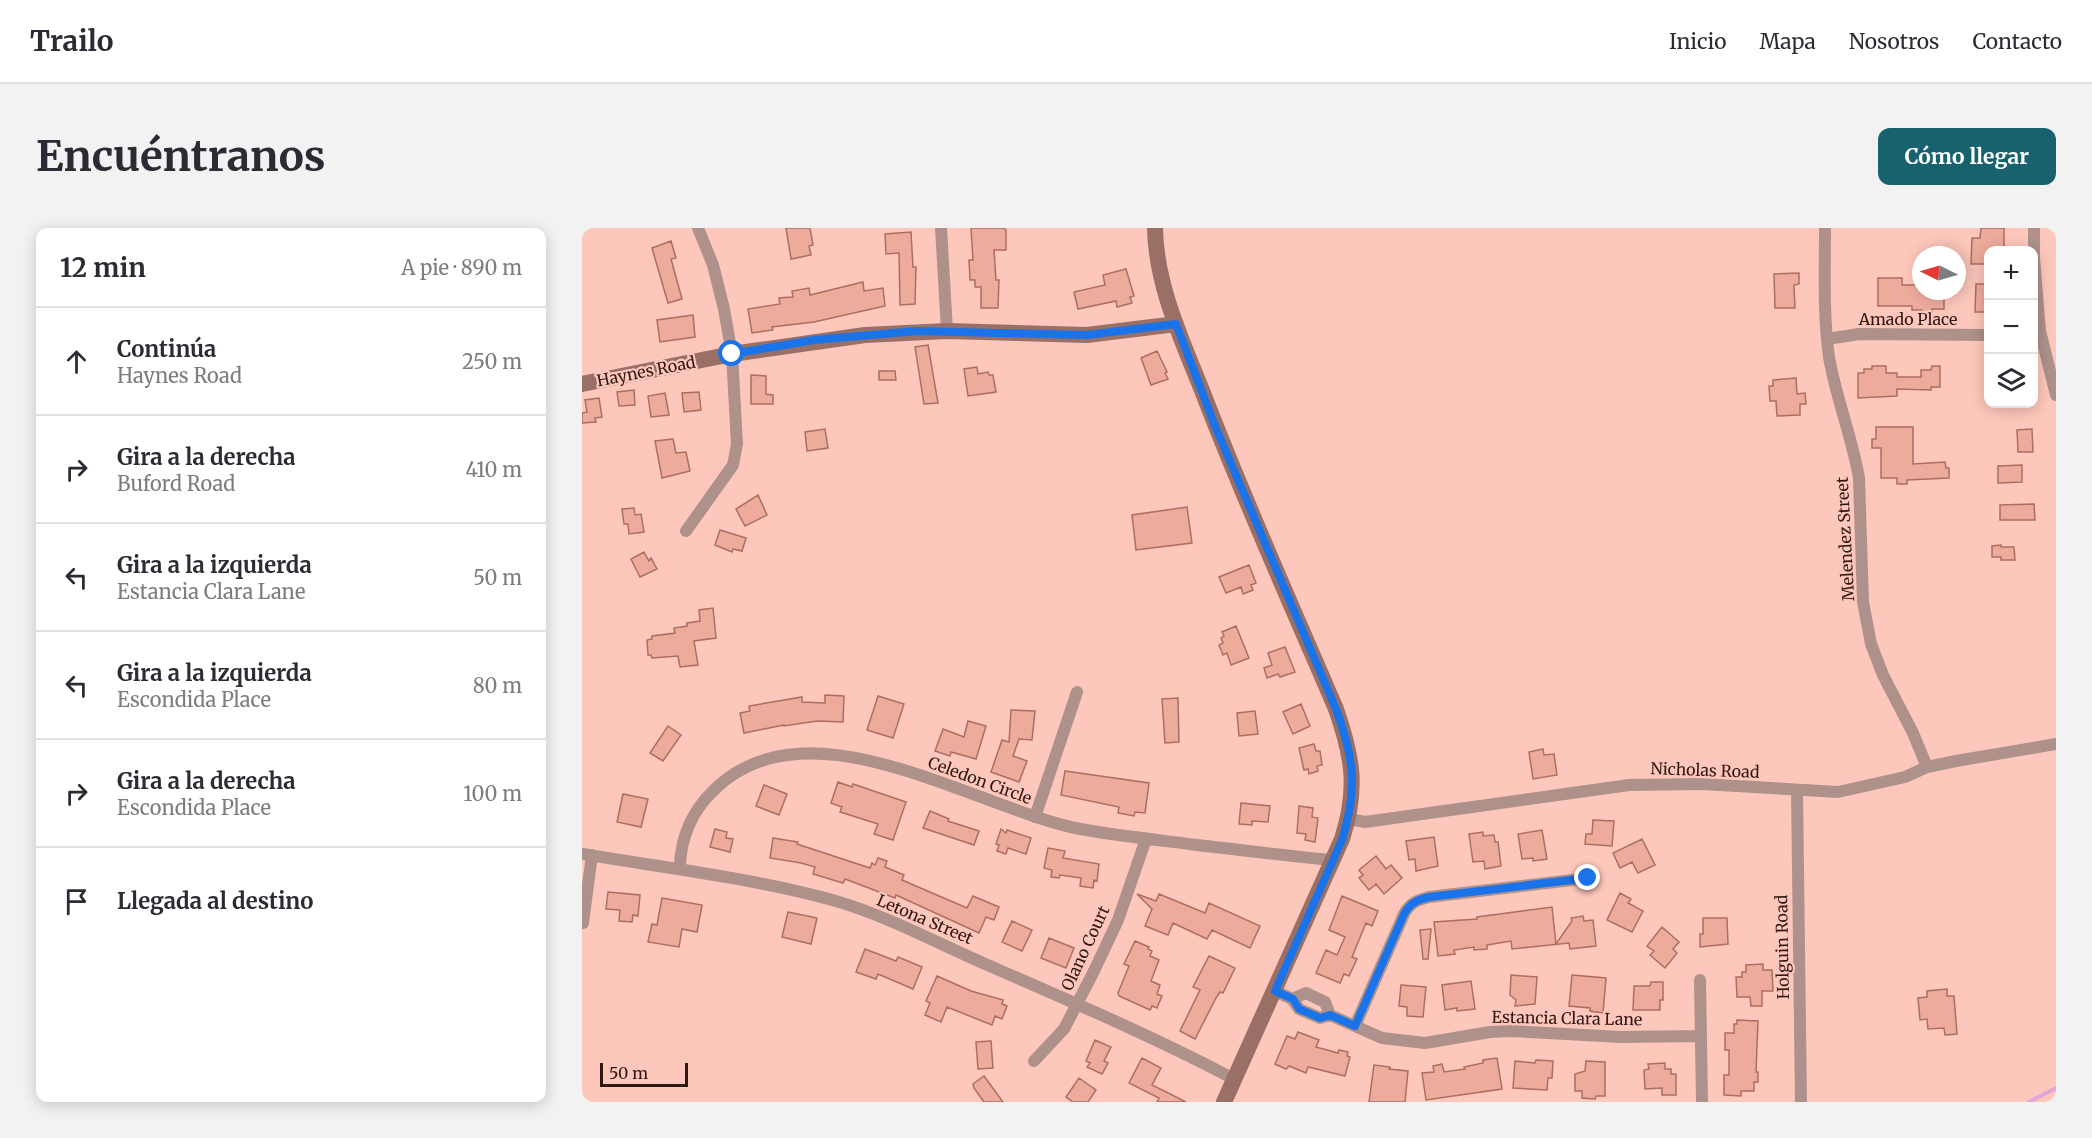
<!DOCTYPE html>
<html lang="es">
<head>
<meta charset="utf-8">
<style>
	body { margin:0; font-family:Merriweather,serif; background:#f2f2f3; color:#2b2b33 }
	.controls { position:absolute; right:18px; top:18px; display:grid; overflow:hidden; border-radius:12px; box-shadow:0 3px 15px #0003 }
	.controls button { width:54px; height:54px; display:grid; place-items:center; padding:0; border:0; border-bottom:2px solid #e1e1e2; background:#fff; color:#2b2b33; font:30px sans-serif }
	.compass { position:absolute; left:1330px; top:18px; width:54px; height:54px; border-radius:50%; background:#fff; box-shadow:0 3px 15px #0003; rotate:275deg }
	.scale { position:absolute; left:18px; bottom:15px; width:88px; box-sizing:border-box; padding-left:6px; border:3px solid #2f1712; border-top:0; font-size:16px; line-height:21px; white-space:nowrap; color:#2f1712; -webkit-text-stroke:4px #fec7bb; paint-order:stroke }
	.stop { position:absolute; width:18px; height:18px; margin:-14px; border:4px solid #1a73e8; border-radius:50%; background:#fff }
	.stop.end { background:#1a73e8; border-color:#fff; box-shadow:0 2px 6px #0008 }
	.list { margin:0; padding:0; list-style:none }
	h2 { display:flex; justify-content:space-between; align-items:center; height:78px; margin:0; padding:0 24px; font-size:26px }
	h2 small { font-size:20px; font-weight:400; color:#7c7c81 }
	.list li { display:grid; grid-template-columns:39px 1fr auto; gap:18px; align-items:center; box-sizing:border-box; height:108px; padding:0 24px; border-top:2px solid #e1e1e2 }
	.list b { display:block; font-size:22px; white-space:nowrap }
	.list p { margin:0; font-size:20px; white-space:nowrap; color:#7c7c81 }
	.list em { font-size:20px; font-style:normal; color:#7c7c81 }
	.icon { flex:none; width:33px; height:33px; fill:none; stroke:currentColor; stroke-width:2; stroke-linecap:round; stroke-linejoin:round }
	.map { position:relative; flex:none; width:1474px; height:874px; overflow:hidden; border-radius:12px }
	header { display:flex; align-items:center; gap:36px; box-sizing:border-box; height:84px; padding:0 30px; background:#fff; border-bottom:2px solid #e1e1e2 }
	header strong { font-size:28px }
	nav { display:flex; gap:33px; margin-inline-start:auto; font-size:21px }
	.intro { display:flex; align-items:center; justify-content:space-between; box-sizing:border-box; height:144px; padding:0 36px }
	h1 { margin:0; font-size:42px }
	.button { padding:15px 27px; border-radius:12px; background:#18626f; color:#fff; font-size:21px; font-weight:700 }
	main { display:flex; gap:36px; padding:0 36px }
	aside { flex:1; background:#fff; border-radius:12px; box-shadow:0 3px 15px #0003 }
	.map>svg:first-child { display:block }
	.lines { fill:none; stroke-linecap:round; stroke-linejoin:round }
	.stream { stroke:#e4a4d9; stroke-width:4 }
	.building { fill:#edab9c; stroke:#ac6e61; stroke-width:1.5 }
	.street { stroke:#ae918b; stroke-width:12 }
	.secondary { stroke:#996f66; stroke-width:16 }
	.route { stroke:#1a73e8; stroke-width:8 }
	.labels { text-anchor:middle; dominant-baseline:central; stroke-width:4.5; stroke-linejoin:round; paint-order:stroke }
	.street-label { font-size:16px; fill:#2f1712; stroke:#fec7bb }
</style>
</head>
<body>
<header>
<strong>Trailo</strong>
<nav><a>Inicio</a><a>Mapa</a><a>Nosotros</a><a>Contacto</a></nav>
</header>
<div class="intro"><h1>Encuéntranos</h1><a class="button">Cómo llegar</a></div>
<main>
<aside>
<h2>12 min<small>A pie · 890 m</small></h2>
<ul class="list">
<li><svg class="icon" aria-label="ahead" viewBox="0 0 24 24"><path d="M12 20V5M6 11l6-6 6 6"/></svg><div><b>Continúa</b><p>Haynes Road</p></div><em>250 m</em></li>
<li><svg class="icon" aria-label="right" viewBox="0 0 24 24"><path d="M7 20v-9h11M14 6l5 5-5 5"/></svg><div><b>Gira a la derecha</b><p>Buford Road</p></div><em>410 m</em></li>
<li><svg class="icon" aria-label="left" viewBox="0 0 24 24"><path d="M17 20v-9H6M10 6l-5 5 5 5"/></svg><div><b>Gira a la izquierda</b><p>Estancia Clara Lane</p></div><em>50 m</em></li>
<li><svg class="icon" aria-label="left" viewBox="0 0 24 24"><path d="M17 20v-9H6M10 6l-5 5 5 5"/></svg><div><b>Gira a la izquierda</b><p>Escondida Place</p></div><em>80 m</em></li>
<li><svg class="icon" aria-label="right" viewBox="0 0 24 24"><path d="M7 20v-9h11M14 6l5 5-5 5"/></svg><div><b>Gira a la derecha</b><p>Escondida Place</p></div><em>100 m</em></li>
<li><svg class="icon" aria-label="arrive" viewBox="0 0 24 24"><path d="M6 21V4h12l-3 4 3 4H6"/></svg><div><b>Llegada al destino</b></div></li>
</ul>
</aside>
<div class="map">
<svg width="1474" height="874" viewBox="0 0 1474 874">
	<rect width="100%" height="100%" fill="#fec7bb"/>
	<g class="lines">
		<!-- stream -->
		<path class="stream" d="M1447 874 1474 860"/>
	</g>
	<!-- building -->
	<path class="building" d="M204 0H228L231 17 227 18 229 27 209 31Z
		M389 0H421L424 2V22H412L414 52H417L416 80H399V59H393V52H388L387 32H391Z
		M1399 0H1422V22H1407V36H1389L1390 10H1398Z
		M329 4 331 39H334L333 76 318 77 317 25 304 26 303 6Z
		M89 13 94 30 89 31 100 71 86 75 70 20Z
		M544 41 552 68 548 69 550 75 535 79 534 73 496 81 492 64 523 57 521 47Z
		M1217 45V56L1212 57 1213 80H1193L1192 46Z
		M1296 50H1320V57H1339V63H1362V81H1350V86H1341L1340 82H1330V78H1296Z
		M281 54 282 63 301 60 303 78 232 94 190 99 191 102 170 105 166 81 198 76 197 70 211 69 210 63 227 60 228 67Z
		M1394 56H1407V84H1393Z
		M111 87 113 109 78 114 75 92Z
		M346 117 356 175 342 176 333 119Z
		M575 123 585 144 583 145 586 151 569 157 559 130Z
		M1290 138H1304V145H1315V149H1339V142H1349L1350 138H1358V159H1349V162L1315 161V168L1276 170V145H1282V141H1290Z
		M395 139 396 146 406 144 407 147H411L414 164 386 168 382 141Z
		M297 143H313L314 152H297Z
		M169 147 184 148V166L191 167V176H169Z
		M1214 150 1215 166 1223 165 1224 176H1218V187L1195 188 1194 173H1188L1187 158H1191V152Z
		M52 162 53 177 37 178 35 164Z
		M117 164 119 182 102 184 100 165Z
		M83 165 87 187 69 189 66 168Z
		M17 170 20 189 13 190 14 194 0 195V185L5 184 3 172Z
		M1294 199H1331V236L1363 234 1364 240H1367V250L1325 252V256H1315V250H1299V220H1290V211H1294Z
		M243 201 246 220 225 223 223 204Z
		M1450 201 1451 224H1436L1435 202Z
		M91 211 94 225 104 224 108 243 80 250 73 213Z
		M1440 237V254L1416 255V238Z
		M176 267 185 287 163 298 154 281Z
		M1452 276 1453 292H1418V277Z
		M605 279 610 315 554 322 550 287Z
		M52 280 53 287 59 286 62 304 47 306 46 296H42L40 281Z
		M138 302 164 310 160 323 151 321 150 324 133 317Z
		M1419 317V319H1432L1433 332H1419V329H1410V318Z
		M62 324 67 333 69 330 75 341 58 349 49 331Z
		M667 337 674 355 669 357 671 362 661 366 659 359 644 365 637 349Z
		M131 380 134 410 112 413 116 437 98 439 96 428 70 430 69 427H66L65 412 70 411V408L93 405 92 400 105 398V395L118 393 117 382Z
		M654 398 667 430 649 437 645 425 641 427 637 417 641 415 639 410 642 408 640 404Z
		M703 419 713 444 698 449 696 446 685 450 682 440 690 437 686 425Z
		M243 467 262 468 261 494 235 493 202 498V497L162 505 158 485 168 483 167 478 220 469V474L243 475Z
		M296 468 322 476 311 510 285 502Z
		M596 470 597 514 583 515 580 471Z
		M719 476 728 498 711 506 701 484Z
		M429 482 453 483 450 512 437 511 431 528 445 533 437 554 409 544 420 512 427 514Z
		M673 483 676 506 657 508 655 485Z
		M386 493 404 498 394 531 369 524 368 528 353 523 361 501 382 509Z
		M86 498 99 507 81 533 68 525Z
		M732 516 734 523H738L740 537 735 538 736 543 727 546 726 541 722 542 717 520Z
		M961 521 962 527 972 526 975 547 951 551 947 524Z
		M483 543 567 555 563 585 553 584 552 588 536 585 537 579 479 567Z
		M256 554 270 559 271 556 324 574 311 612 292 606 296 596 258 584 260 579 249 575Z
		M182 557 205 566 197 587 174 578Z
		M41 566 66 571 59 599 35 594Z
		M659 575 688 578 686 594 670 593V597L657 596Z
		M717 578 731 580 730 589 736 590 733 614 723 612 724 606 715 605Z
		M348 583 367 591 366 593 397 603 392 617 341 600Z
		M1011 592 1032 593 1030 618 1003 616 1004 606H1010Z
		M133 601 145 604 144 610 151 611 148 624 128 619Z
		M419 601 424 605 425 602 449 610 444 626 426 620 424 626 415 623 417 617 414 616Z
		M960 602 965 631 951 633V630L940 631 936 606Z
		M901 604V608L912 607 913 614H916L919 638 903 641 902 633 891 634 887 606Z
		M852 609 856 638 834 643 833 631 827 632 824 613Z
		M191 610 216 614 215 616 288 640 290 635 293 637 296 630 305 633 303 639 322 647 320 652 385 680 391 668 417 679 412 692 404 689 397 705 314 667 313 670 263 651 261 655 231 646 233 639 219 635 188 630Z
		M1060 611 1073 637 1056 645 1050 634 1038 640 1031 625Z
		M466 620 483 623 481 630 517 636 515 653 512 652 511 660 498 658 499 650 478 647 477 650 469 649 470 642 462 640Z
		M794 628 804 641 809 637 820 650 802 666 794 656 787 662 777 650 781 647 777 642Z
		M26 664 58 667 56 688 51 687 50 694 37 693 38 682 24 681Z
		M1038 665 1049 671 1046 675 1061 683 1050 704 1025 692Z
		M555 666 574 673 577 666 623 685 627 675 678 698 668 720 630 702 625 711 591 695 586 707 563 698 570 681Z
		M760 668 796 683 790 698 784 695 770 729 775 731 767 748 762 746 758 755 734 745 744 722 755 727 763 709 747 702Z
		M80 670 120 677 115 704 100 701 97 719 66 714 70 696 75 697Z
		M970 679 974 716 990 693 989 690 1001 688 1002 693 1011 692 1014 718 988 721 987 715 930 721 929 713 905 717V721L892 722V719L872 722 873 726 856 728 852 694 895 691V689Z
		M206 684 235 690 229 716 200 709Z
		M1121 690H1145L1146 716 1118 719V706H1121Z
		M430 693 450 702 440 723 420 714Z
		M1080 699 1097 714 1091 721 1095 725 1083 740 1068 727 1072 723 1065 718Z
		M849 701 846 731H841L838 702Z
		M467 710 492 720 484 740 459 730Z
		M553 713 567 719 566 721 570 723 568 728 577 732 569 753 578 757 575 766 580 768 575 780 570 778 568 782 537 768 536 765 547 738 542 736Z
		M283 721 314 733 316 729 340 739 331 761 296 746 294 751 274 744Z
		M627 728 653 740 641 765 638 764 634 770 613 811 598 803 618 762 611 759Z
		M1181 736V742H1190L1191 763H1180V778H1169L1168 769H1155L1154 749H1160V744H1164V737Z
		M929 747 955 749 953 776 933 778 934 772 928 767Z
		M990 747 1024 750 1021 785 1008 783V780L987 778Z
		M355 748 389 763 421 772 420 776 425 778 420 791 413 788 410 797 365 779 359 794 343 787 348 775 344 773Z
		M889 753 893 781 875 783V780L863 782 860 757Z
		M1069 754H1081V772H1078V782H1051L1052 758H1068Z
		M819 757 844 759 841 789 825 788V779L817 778Z
		M1365 761V768H1372L1375 806 1363 807 1362 800 1346 801 1345 791 1338 792 1336 770 1345 769V763Z
		M1155 792 1176 793 1174 844H1176V854H1172V863H1159V868L1142 867V847H1147V822H1143V805H1152V796H1155Z
		M716 804 737 812 734 819 756 825 757 822 766 824 765 828 768 829 763 848 726 839 724 845 707 838 704 841 693 836 705 808 713 811Z
		M513 812 529 819 522 833 526 835 520 846 505 839 508 835 504 833Z
		M409 813 411 840 396 841 394 814Z
		M560 830 579 840 570 857 604 874H575L577 870 547 855Z
		M915 830 920 861 844 872 840 845 852 844 851 838 860 836 862 844 883 841 882 839 901 835V832Z
		M954 832 971 833 970 850H966L965 862 931 860 933 833 953 835Z
		M1004 833 1023 834V868H1014L1013 871 1000 870V863H993V846L1003 843Z
		M1083 835V841H1089V846H1094V867H1080V860L1063 861 1062 842 1067 841 1066 836Z
		M792 837 808 839 807 841 826 843 823 874H787Z
		M402 848 421 874H402L392 860 391 856Z
		M497 850 514 862 506 874H491L484 869Z"/>
	<g class="lines">
		<!-- street -->
		<path class="street" d="M359 0 365 103
			M1243 0C1243 43 1241 86 1247 129 1254 170 1270 209 1277 250L1281 374 1289 416 1301 447 1331 505 1345 539
			M1452 0V30L1458 103 1474 167
			M1245 111 1277 106 1406 107
			M104 303 151 237 155 216 150 126 142 81 131 37 116 0
			M1215 563 1219 874
			M453 589 495 464
			M767 591 783 594 1047 557 1120 556 1256 564 1323 549 1345 539 1374 533 1474 516
			M0 626C85 640 171 650 254 673 305 688 353 714 401 735 486 772 570 808 652 851
			M98 640C98 611 110 583 131 563 225 468 392 580 498 601 537 608 576 612 615 617 660 622 705 628 750 632
			M1 695 10 627
			M1118 752 1120 874
			M693 763 710 771 717 781 738 790 748 787 800 810 843 815 908 804 929 803 1039 809 1119 808
			M710 771 724 765 743 774 748 787
			M773 798 822 686C828 675 835 672 847 669L1007 650
			M452 833 482 801 512 743 536 692 564 611"/>
		<!-- secondary -->
		<path class="secondary" d="M573 0C574 58 600 112 621 165 662 272 709 376 754 481 771 530 776 561 760 611L642 874
			M0 156 150 126 283 107 365 103 505 107 594 96"/>
	</g>
	<g class="lines">
		<!-- route -->
		<path class="route" d="M150 126 232 112 335 103 505 107 594 96 633 198 754 481C772 530 776 560 760 612L693 763 711 771 717 781 738 790 748 787 773 798 822 686C828 675 835 672 847 669L1006 650"/>
	</g>
	<g class="labels">
		<!-- street labels -->
		<g class="street-label">
			<text x="1326" y="91">Amado Place</text>
			<text transform="translate(64 143) rotate(-11)">Haynes Road</text>
			<text transform="translate(1263 311) rotate(-93)">Melendez Street</text>
			<text transform="translate(1123 542) rotate(2)">Nicholas Road</text>
			<text transform="translate(398 552) rotate(20)">Celedon Circle</text>
			<text transform="translate(343 691) rotate(23)">Letona Street</text>
			<text transform="translate(1200 719) rotate(-91)">Holguin Road</text>
			<text transform="translate(503 720) rotate(-65)">Olano Court</text>
			<text transform="translate(985 790) rotate(1)">Estancia Clara Lane</text>
		</g>
	</g>
</svg>
<div class="controls">
<button>+</button>
<button>−</button>
<button><svg class="icon" aria-label="layers" viewBox="0 0 24 24"><path d="M12 4l9 5-9 5-9-5zM3 14l9 5 9-5"/></svg></button>
</div>
<svg class="compass" viewBox="-18 -18 36 36"><path d="M0-13l5 13h-10z" fill="#e53935"/><path d="M0 13l5-13h-10z" fill="#7c7c81"/></svg>
<div class="scale">50 m</div>
<div class="stop" style="left:150px;top:126px"></div>
<div class="stop end" style="left:1006px;top:650px"></div>
</div>
</main>
</body>
</html>
